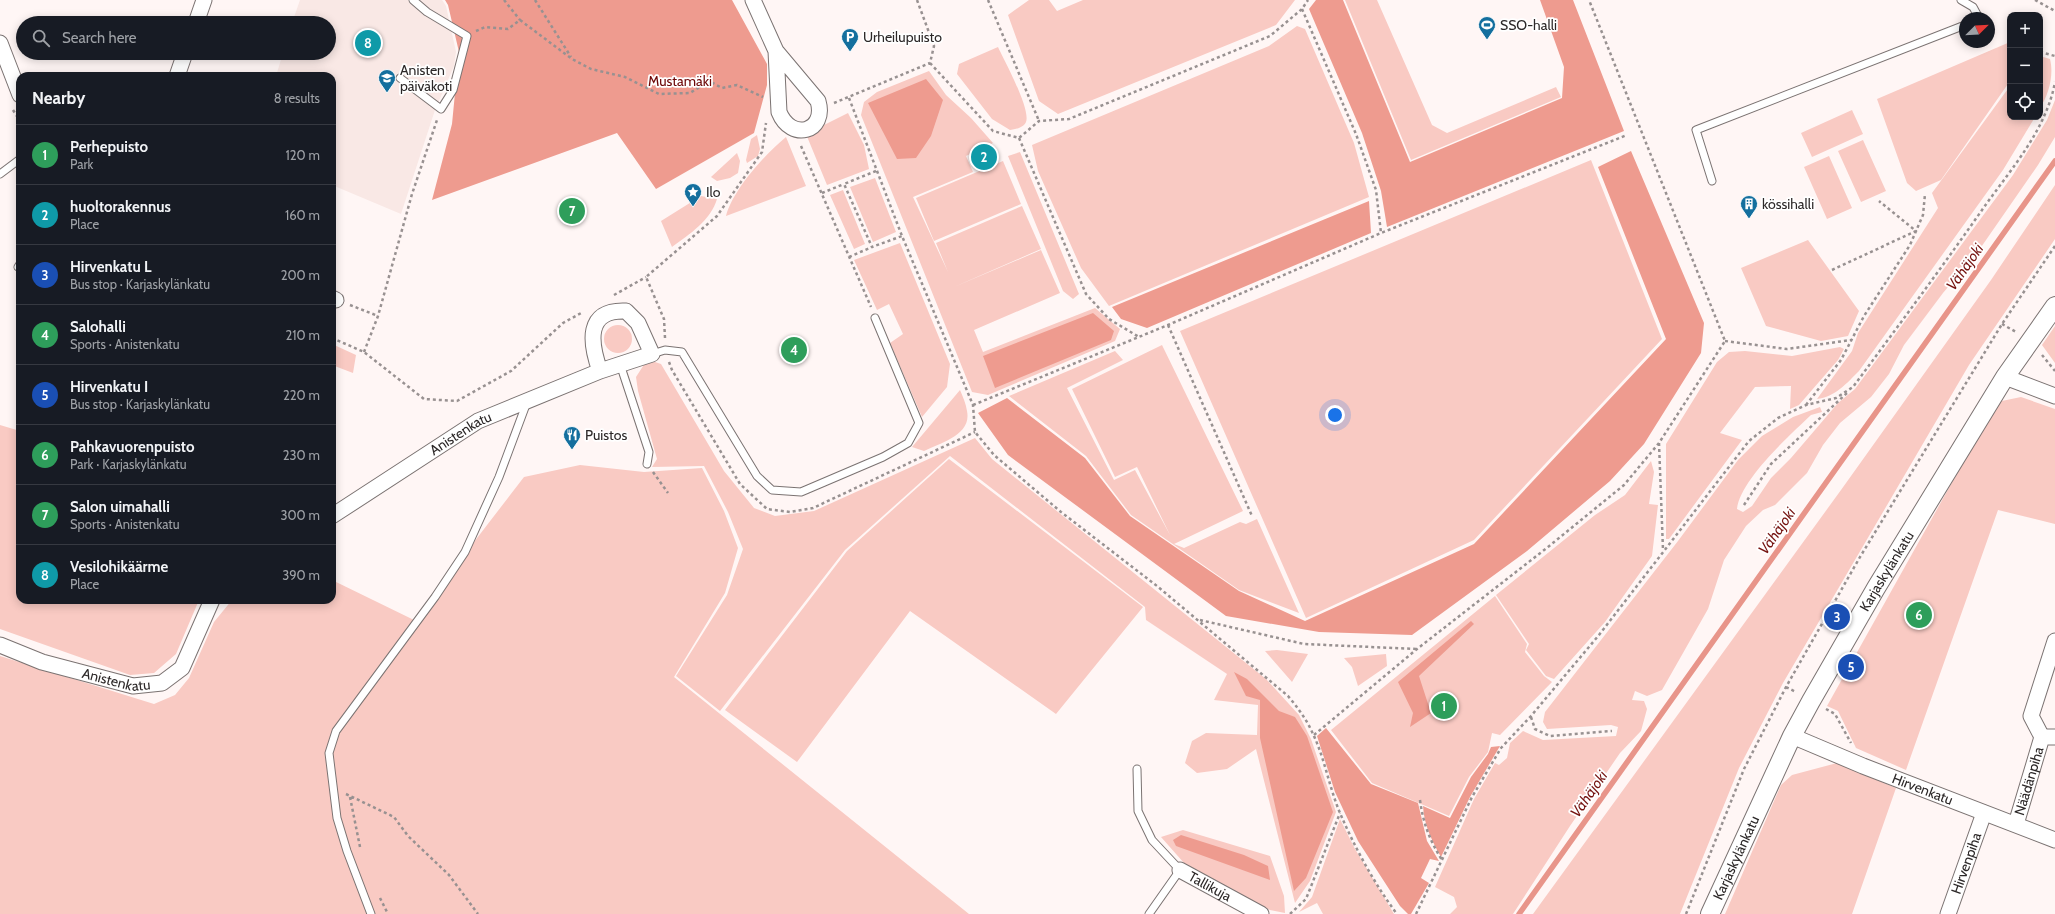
<!DOCTYPE html>
<html lang="en">
<head>
<meta charset="utf-8">
<style>
	body { margin:0; font-family:Cabin,sans-serif; background:#242831; color:#f1f3f6 }
	.controls { position:absolute; right:12px; top:12px; display:grid; overflow:hidden; border-radius:8px; box-shadow:0 2px 10px #0003 }
	.controls button { width:36px; height:36px; display:grid; place-items:center; padding:0; border:0; border-bottom:1px solid #363941; background:#171b24; color:#f1f3f6; font:20px sans-serif }
	.compass { position:absolute; left:1959px; top:12px; width:36px; height:36px; border-radius:50%; background:#171b24; box-shadow:0 2px 10px #0003; rotate:66deg }
	.you { position:absolute; left:1335px; top:415px; width:14px; height:14px; margin:-10px; border:3px solid #fff; border-radius:50%; background:#1a73e8; box-shadow:0 0 0 6px #1a73e833 }
	.badge { display:grid; place-items:center; width:26px; height:26px; border-radius:50%; background:#146f9e; color:#fff; font-size:13px; font-weight:700 }
	.pin { position:absolute; translate:-50% -50%; border:2px solid #fff; box-shadow:0 1px 4px #0006 }
	.list { margin:0; padding:0; list-style:none }
	h2 { display:flex; justify-content:space-between; align-items:center; height:52px; margin:0; padding:0 16px; font-size:17px }
	h2 small { font-size:13px; font-weight:400; color:#9ea1a6 }
	.list li { display:grid; grid-template-columns:26px 1fr auto; gap:12px; align-items:center; box-sizing:border-box; height:60px; padding:0 16px; border-top:1px solid #363941 }
	.list b { display:block; font-size:15px; white-space:nowrap }
	.list p { margin:0; font-size:13px; white-space:nowrap; color:#9ea1a6 }
	.list em { font-size:13px; font-style:normal; color:#9ea1a6 }
	.icon { flex:none; width:22px; height:22px; fill:none; stroke:currentColor; stroke-width:2; stroke-linecap:round; stroke-linejoin:round }
	.map { position:relative; flex:none; width:2055px; height:914px; overflow:hidden }
	.search { position:absolute; background:#171b24; box-shadow:0 2px 10px #0003; left:16px; top:16px; width:320px; height:44px; display:flex; align-items:center; gap:10px; box-sizing:border-box; padding:0 14px; border-radius:22px; color:#9ea1a6; font-size:15px }
	.panel { position:absolute; background:#171b24; box-shadow:0 2px 10px #0003; left:16px; top:72px; width:320px; height:532px; border-radius:12px }
	.map>svg:first-child { display:block }
	.built { fill:#f9e8e5 }
	.green { fill:#f9cac3 }
	.forest { fill:#ee9b8f }
	.lines { fill:none; stroke-linecap:round; stroke-linejoin:round }
	.stream { stroke:#e8958a; stroke-width:5.5 }
	.service-casing { stroke:#7b7372; stroke-width:9 }
	.minor-casing { stroke:#7b7372; stroke-width:17 }
	.tertiary-casing { stroke:#7b7372; stroke-width:20 }
	.path { stroke:#989191; stroke-width:2.5; stroke-dasharray:3 3; stroke-linecap:butt }
	.service { stroke:#fff; stroke-width:7 }
	.minor { stroke:#fff; stroke-width:15 }
	.tertiary { stroke:#fff; stroke-width:18 }
	.labels { text-anchor:middle; dominant-baseline:central; stroke-width:3.5; stroke-linejoin:round; paint-order:stroke }
	.poi-label { font-size:14px; fill:#2c2828; stroke:#fff; text-anchor:start }
	.park-label { font-size:14px; fill:#6c0606; stroke:#fff }
	.street-label { font-size:14px; fill:#2c2828; stroke:#fff }
	.water-label { font-size:15px; font-style:italic; fill:#751310; stroke:#fff }
</style>
</head>
<body>
<div class="map">
<svg width="2055" height="914" viewBox="0 0 2055 914">
	<rect width="100%" height="100%" fill="#fff6f5"/>
	<!-- built -->
	<path class="built" d="M300 0H442L446 6 456 52 454 66 435 110 401 214 332 185V76H276L283 53H329V23H292Z"/>
	<!-- green -->
	<path class="green" d="M1029 0H1049L1057 11 1083 0H1295L1276 25 1058 114 1039 101 1008 15Z
		M1345 0H1377L1432 125 1447 133 1556 87 1561 97 1411 160Z
		M1297 26 1305 29 1354 143 1369 197 1109 306 1081 268 1038 171 1032 145 1269 46Z
		M2010 42V81L1941 180 1916 191 1907 183 1877 99Z
		M998 47C1004 60 1031 109 1026 122 1023 128 1016 129 1010 130L992 119 957 74 959 64Z
		M2040 56 2050 59C2054 75 2049 94 2040 108Z
		M929 71 946 95 971 118 993 143 966 156 973 172 913 197 948 272 936 243 1022 206 1041 249 954 287 1041 250 1060 293 974 330 983 352 1095 308 1120 329 1115 341 988 395 972 392 861 115 864 102 877 92Z
		M2010 86V117H2035L2003 170 1859 371C1847 383 1835 397 1817 399L1852 351 1858 333 1938 208 1932 193Z
		M2055 100V137L2038 165 1977 253 1943 293 1904 345 1889 374 1871 397 1840 423 1823 445 1807 473 1775 505 1763 510 1746 526 1724 560 1708 609 1662 690 1647 696 1635 691 1632 700 1644 701 1647 709 1641 731 1620 753 1570 826 1513 914H1450L1457 907 1454 897 1435 887 1474 799 1495 763 1499 765 1507 758 1510 743 1523 731 1543 740 1616 736 1618 727 1611 725 1547 729 1543 722 1545 712 1678 541 1738 460 1762 436 1793 417 1820 407 1822 412 1811 415C1790 435 1740 480 1737 509L1743 512 1752 506 1771 478 1791 458 1838 403 1855 389 2013 175 2047 120Z
		M1852 110 1863 134 1812 157 1801 133Z
		M848 113 864 145 869 169 827 185 806 134Z
		M757 135 760 149 758 156 747 163 746 160 751 139Z
		M786 137 806 186 726 216C733 190 764 155 786 137Z
		M1863 140 1886 191 1861 202 1838 151Z
		M1020 152 1079 294 1073 299 1063 291 1008 156Z
		M737 153 740 161 738 173 730 178 717 181 711 177Z
		M1829 156 1852 208 1827 219 1804 167Z
		M1591 160 1662 339 1474 540 1306 618 1180 331Z
		M1003 161 1021 204 934 241 916 198Z
		M875 178 896 232 873 242 850 187Z
		M2055 185V239L1969 365 1783 683 1739 768 1680 914H1533L1841 490 1991 280Z
		M843 190 865 244 854 249 830 195Z
		M701 196 717 199C711 220 690 234 672 247L661 221Z
		M1808 240 1859 311 1848 336 1821 341 1766 326 1741 268Z
		M900 243 950 364 947 387 922 417 890 343 903 334 889 304 877 310 854 260Z
		M604 339a14 14 0 1 1 28 0a14 14 0 1 1-28 0Z
		M2055 326V363L2042 345Z
		M332 344 356 355 353 373 332 365Z
		M1162 345 1243 511 1174 544 1184 548 1240 522 1246 524 1257 519 1299 613 1239 590 1131 515 1086 456 1009 396 1115 351 1123 360 1067 388 1114 480 1135 470 1170 535 1137 467 1115 477 1072 389Z
		M1840 347 1844 349 1838 360 1799 405 1790 409 1791 386 1755 387 1720 433 1742 440 1669 539H1666V444L1717 362 1729 352 1745 351 1792 356Z
		M655 362 661 364 724 471 754 508 775 516 814 511 975 438 992 459 1266 679 1299 715 1311 739 1336 812 1310 881 1295 903 1256 749 1227 769 1197 773 1185 763 1192 741 1206 733 1257 735 1258 705 1214 700 1227 674 1146 620 1145 607 950 456 845 550 720 711 676 676 727 595 743 549 728 512 704 466 652 467 657 459 638 391 636 377 645 363Z
		M960 390C963 397 966 404 967 411 972 435 940 443 924 451L912 447Z
		M2021 397 2055 409V524L1998 510 1906 770 1856 748 1838 711 1827 706 1997 402Z
		M0 425 20 431V600H199L176 654 154 673 130 675 0 629Z
		M949 459 1143 607 1056 714 910 611 797 762 725 710 847 551Z
		M1651 461 1654 472 1649 504 1658 505 1652 556 1605 622 1554 679 1546 676 1526 650 1529 644 1496 595 1595 515 1625 495Z
		M580 465 644 472 702 468 724 511 738 548 725 593 674 677 969 914H0V656L154 704 175 695 189 678 214 622 232 600H332V580L414 620 524 477Z
		M1495 596 1527 644 1525 652 1544 676 1552 682 1500 735 1492 733 1488 752 1469 777 1449 816 1372 783 1331 730Z
		M1277 650 1308 654 1292 682 1265 651Z
		M1386 654 1387 666 1358 686 1352 667 1344 658Z
		M1837 763 1896 788 1852 914H1725L1781 785 1792 775Z
		M1340 819 1355 849 1394 914H1323L1317 903 1299 912 1312 897Z
		M1183 830 1270 856 1284 896 1285 913 1270 910 1184 863 1161 837Z"/>
	<!-- forest -->
	<path class="forest" d="M445 0H732L767 64V85L754 133 656 189 617 133 432 200 452 124 459 52 448 5Z
		M1316 0H1343L1410 162 1562 98 1564 67 1540 0H1573L1624 131 1387 227 1381 191 1362 133 1309 9Z
		M926 79 943 100 931 136 916 158 897 159 868 103Z
		M1631 151 1704 323 1701 353 1644 444 1610 481 1527 551 1412 635 1319 632 1226 616 1008 455 978 413 1007 398 1085 458 1130 516 1239 591 1305 621 1474 544 1666 339 1598 167Z
		M1369 201 1371 233 1147 328 1121 319 1112 307Z
		M1093 313 1114 331 1111 340 995 388 983 356Z
		M1471 621 1474 624 1419 676 1431 713 1410 727 1413 713 1398 682Z
		M1234 672 1247 679 1279 711 1295 717 1307 736 1333 812 1306 878 1294 891 1260 738V700L1246 696Z
		M1326 728 1371 784 1418 803 1427 841 1439 861 1430 859 1421 878 1429 883 1411 914H1408L1400 906 1358 841 1335 792 1317 736Z
		M1500 746 1470 797 1441 857C1432 841 1424 825 1423 806L1450 818 1471 777 1488 754 1491 747Z
		M1181 835 1244 855 1268 866 1270 880 1176 846 1173 840Z"/>
	<g class="lines">
		<!-- stream -->
		<path class="stream" d="M1519 914 2055 161"/>
		<defs>
			<path id="service" d="M1961 0 1973 7 1979 18
				M400 78 441 109 453 90 467 36 427 12 413 0
				M0 174 20 159
				M1712 181 1696 130 1965 25
				M18 267 20 264
				M652 354 665 350 682 352 757 476 772 490 801 492 883 457 908 443 919 423 875 318
				M620 364 649 452 647 464
				M1137 769 1138 811 1152 840 1180 870 1149 914
				M371 914 347 851 337 818 329 753 336 731 435 597 465 552 499 477 527 402"/>
			<g id="minor">
				<path d="M753 0 776 51 818 101C827 132 791 142 779 112L776 51"/>
				<path d="M196 23 204 0"/>
				<path d="M0 43 20 95"/>
				<path d="M177 76 185 53"/>
				<path d="M332 298 336 300"/>
				<path d="M2005 377 2055 396"/>
				<path id="s1" d="M332 516 478 421 600 371 652 354 638 323 626 311C585 309 590 343 600 371"/>
				<path id="s2" d="M0 645 42 662 133 686 162 683 182 668 212 600"/>
				<path id="s3" d="M1792 736 1863 766 2055 840"/>
				<path d="M2042 737 2031 716 2055 641"/>
				<path id="s4" d="M2016 824 2042 737H2055"/>
				<path id="s5" d="M1180 870 1261 914"/>
				<path id="s6" d="M1948 914 1984 813"/>
			</g>
			<g id="tertiary">
				<path id="s7" d="M1710 914 1792 736 1811 701 1876 588 2005 377 2055 306"/>
			</g>
		</defs>
		<!-- service casing -->
		<use href="#service" class="service-casing"/>
		<!-- minor casing -->
		<use href="#minor" class="minor-casing"/>
		<!-- tertiary casing -->
		<use href="#tertiary" class="tertiary-casing"/>
		<!-- path -->
		<path class="path" d="M504 0 520 20
			M535 0 571 57
			M917 0 934 46 930 63
			M988 0 1039 121
			M2035 0 2055 11
			M1302 9 1356 134 1376 190 1381 233
			M476 31 485 27 508 29 520 20 572 59 591 69 625 77 659 94 690 93 709 81 722 88 737 85 763 97
			M2040 52 2055 56
			M930 63 993 131 1019 138 1039 121 1069 119 1270 36 1302 9 1308 0
			M849 98 902 236 973 405 975 432 994 455 1061 512 1157 586 1288 696C1298 708 1307 720 1313 734 1325 759 1329 787 1340 813 1354 846 1375 885 1397 914
			M834 103 930 63
			M13 110 20 121
			M1019 138 1086 294 1109 319 1139 337
			M801 146 871 307
			M876 171 844 184 872 247 902 236
			M822 193 844 184
			M849 257 872 247
			M1832 270 1916 231 1879 201
			M614 295 646 277
			M350 305 378 316
			M2002 324 2016 332
			M1168 325 1252 516
			M332 338 364 352 424 399 457 401 511 371 563 323 583 312
			M665 338 664 319 646 277 717 216 762 152 766 123
			M1725 341 1787 349 1851 340
			M364 352 378 316 412 194 437 120
			M2042 355 2055 371
			M669 362 672 370 740 484 767 509 790 512 813 508 975 432
			M973 405 1168 325 1381 233 1627 135
			M1806 405 1841 360 1864 316 1910 245 1923 215 1925 194
			M1659 443 1663 550
			M653 472 668 493
			M1744 505 1771 464 1848 392
			M1200 620 1304 644 1416 649
			M1786 687 1796 692
			M1826 709 1835 714 1851 743
			M1531 717 1535 729 1550 736 1612 731
			M1314 735 1417 649 1548 547 1624 485 1659 443 1725 341 1589 0
			M346 794 394 817 408 836 449 875 478 914
			M350 797 360 847
			M1420 800C1423 823 1430 841 1442 860
			M380 898 388 914
			M1290 914 1306 899 1340 813
			M1416 914 1472 797 1501 748 1531 716 1599 635 1749 441 1778 418 1806 405 1836 398 1853 387C1896 329 1940 270 1982 210 2010 170 2046 131 2055 82
			M1686 914 1744 769 1786 687 1860 557 2002 324 2055 246"/>
		<!-- service -->
		<use href="#service" class="service"/>
		<!-- minor -->
		<use href="#minor" class="minor"/>
		<!-- tertiary -->
		<use href="#tertiary" class="tertiary"/>
	</g>
	<!-- icons -->
	<defs>
		<symbol id="stadium-pin" viewBox="-11 -11 22 30"><path d="M0 17L-7.5 6A9.5 9.5 0 1 1 7.5 6Z" fill="#146f9e" stroke="#fff"/><path d="M0-5a6.5 5 0 1 0 0 10a6.5 5 0 1 0 0-10ZM-3.5-1.8h7v3.6h-7Z" fill="#fff"/></symbol>
		<symbol id="parking-pin" viewBox="-11 -11 22 30"><path d="M0 17L-7.5 6A9.5 9.5 0 1 1 7.5 6Z" fill="#146f9e" stroke="#fff"/><path d="M-3.5-5.5H1a3.5 3.5 0 0 1 0 7H-1V5.5H-3.5ZM-1-3.4V-.6H.8a1.4 1.4 0 0 0 0-2.8Z" fill="#fff"/></symbol>
		<symbol id="school-pin" viewBox="-11 -11 22 30"><path d="M0 17L-7.5 6A9.5 9.5 0 1 1 7.5 6Z" fill="#146f9e" stroke="#fff"/><path d="M0-5L7-2L0 1L-7-2ZM-4 1L0 2.5L4 1V4Q0 6-4 4Z" fill="#fff"/></symbol>
		<symbol id="sight-pin" viewBox="-11 -11 22 30"><path d="M0 17L-7.5 6A9.5 9.5 0 1 1 7.5 6Z" fill="#146f9e" stroke="#fff"/><path d="M0-6L1.8-2.2L6-1.7L2.9 1.2L3.7 5.4L0 3.3L-3.7 5.4L-2.9 1.2L-6-1.7L-1.8-2.2Z" fill="#fff"/></symbol>
		<symbol id="building-pin" viewBox="-11 -11 22 30"><path d="M0 17L-7.5 6A9.5 9.5 0 1 1 7.5 6Z" fill="#146f9e" stroke="#fff"/><path d="M-4-6H4V6H1V3H-1V6H-4ZM-2.5-4.3h1.7v1.8h-1.7ZM.8-4.3h1.7v1.8H.8ZM-2.5-1h1.7V.8h-1.7ZM.8-1h1.7V.8H.8Z" fill="#fff"/></symbol>
		<symbol id="restaurant-pin" viewBox="-11 -11 22 30"><path d="M0 17L-7.5 6A9.5 9.5 0 1 1 7.5 6Z" fill="#146f9e" stroke="#fff"/><path d="M-5-6h1v4h1v-4h1v4h1v-4h1v5L-1.5 .5V6h-2V.5L-5-1ZM5-6V6H3V1.5H1.5Q1.5-4 5-6Z" fill="#fff"/></symbol>
	</defs>
	<g fill-rule="evenodd">
		<use href="#stadium-pin" x="1477" y="15" width="20" height="27"/>
		<use href="#parking-pin" x="840" y="27" width="20" height="27"/>
		<use href="#school-pin" x="377" y="68" width="20" height="27"/>
		<use href="#sight-pin" x="683" y="182" width="20" height="27"/>
		<use href="#building-pin" x="1739" y="194" width="20" height="27"/>
		<use href="#restaurant-pin" x="562" y="425" width="20" height="27"/>
	</g>
	<g class="labels">
		<!-- poi labels -->
		<g class="poi-label">
			<text x="1500" y="25">SSO-halli</text>
			<text x="863" y="37">Urheilupuisto</text>
			<text x="400" y="70">Anisten<tspan x="400" dy="16">päiväkoti</tspan></text>
			<text x="706" y="192">Ilo</text>
			<text x="1762" y="204">kössihalli</text>
			<text x="585" y="435">Puistos</text>
		</g>
		<!-- park labels -->
		<g class="park-label">
			<text x="680" y="81">Mustamäki</text>
		</g>
		<!-- street labels -->
		<g class="street-label">
			<text stroke="none"><textPath href="#s1" startOffset="153">Anistenkatu</textPath></text>
			<text stroke="none"><textPath href="#s7" startOffset="386">Karjaskylänkatu</textPath></text>
			<text stroke="none"><textPath href="#s2" startOffset="122">Anistenkatu</textPath></text>
			<text stroke="none"><textPath href="#s4" startOffset="45">Näädänpiha</textPath></text>
			<text stroke="none"><textPath href="#s3" startOffset="141">Hirvenkatu</textPath></text>
			<text stroke="none"><textPath href="#s7" startOffset="62">Karjaskylänkatu</textPath></text>
			<text stroke="none"><textPath href="#s6" startOffset="54">Hirvenpiha</textPath></text>
			<text stroke="none"><textPath href="#s5" startOffset="34">Tallikuja</textPath></text>
		</g>
		<!-- water labels -->
		<g class="water-label">
			<text transform="translate(1965 267) rotate(-55)">Vähäjoki</text>
			<text transform="translate(1777 531) rotate(-55)">Vähäjoki</text>
			<text transform="translate(1589 794) rotate(-55)">Vähäjoki</text>
		</g>
	</g>
</svg>
<div class="controls">
<button>+</button>
<button>−</button>
<button><svg class="icon" aria-label="locate" viewBox="0 0 24 24"><circle cx="12" cy="12" r="6"/><path d="M12 2v4M12 18v4M2 12h4M18 12h4"/></svg></button>
</div>
<svg class="compass" viewBox="-18 -18 36 36"><path d="M0-13l5 13h-10z" fill="#e53935"/><path d="M0 13l5-13h-10z" fill="#9ea1a6"/></svg>
<div class="you"></div>
<div class="pin badge" style="left:1444px;top:706px;background:#2e9e5b">1</div>
<div class="pin badge" style="left:984px;top:157px;background:#0f9aa8">2</div>
<div class="pin badge" style="left:1837px;top:617px;background:#1a4fb4">3</div>
<div class="pin badge" style="left:794px;top:350px;background:#2e9e5b">4</div>
<div class="pin badge" style="left:1851px;top:667px;background:#1a4fb4">5</div>
<div class="pin badge" style="left:1919px;top:615px;background:#2e9e5b">6</div>
<div class="pin badge" style="left:572px;top:211px;background:#2e9e5b">7</div>
<div class="pin badge" style="left:368px;top:43px;background:#0f9aa8">8</div>
<div class="search"><svg class="icon" aria-label="search" viewBox="0 0 24 24"><circle cx="10" cy="10" r="6"/><path d="M15 15l6 6"/></svg>Search here</div>
<section class="panel">
<h2>Nearby<small>8 results</small></h2>
<ul class="list">
<li><span class="badge" style="background:#2e9e5b">1</span><div><b>Perhepuisto</b><p>Park</p></div><em>120 m</em></li>
<li><span class="badge" style="background:#0f9aa8">2</span><div><b>huoltorakennus</b><p>Place</p></div><em>160 m</em></li>
<li><span class="badge" style="background:#1a4fb4">3</span><div><b>Hirvenkatu L</b><p>Bus stop · Karjaskylänkatu</p></div><em>200 m</em></li>
<li><span class="badge" style="background:#2e9e5b">4</span><div><b>Salohalli</b><p>Sports · Anistenkatu</p></div><em>210 m</em></li>
<li><span class="badge" style="background:#1a4fb4">5</span><div><b>Hirvenkatu I</b><p>Bus stop · Karjaskylänkatu</p></div><em>220 m</em></li>
<li><span class="badge" style="background:#2e9e5b">6</span><div><b>Pahkavuorenpuisto</b><p>Park · Karjaskylänkatu</p></div><em>230 m</em></li>
<li><span class="badge" style="background:#2e9e5b">7</span><div><b>Salon uimahalli</b><p>Sports · Anistenkatu</p></div><em>300 m</em></li>
<li><span class="badge" style="background:#0f9aa8">8</span><div><b>Vesilohikäärme</b><p>Place</p></div><em>390 m</em></li>
</ul>
</section>
</div>
</body>
</html>
